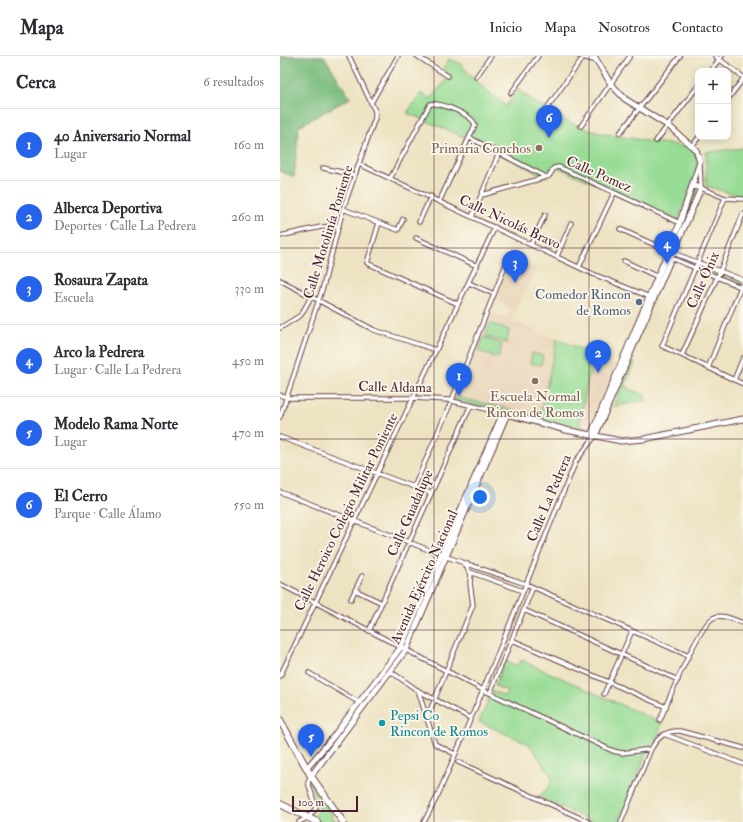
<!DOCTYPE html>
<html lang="es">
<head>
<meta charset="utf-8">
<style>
	body { margin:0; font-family:"IM FELL Double Pica",serif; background:#f2f2f3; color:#2b2b33 }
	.controls { position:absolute; right:12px; top:12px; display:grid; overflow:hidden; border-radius:8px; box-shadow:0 2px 10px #0003 }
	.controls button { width:36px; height:36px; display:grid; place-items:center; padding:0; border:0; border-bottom:1px solid #e1e1e2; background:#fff; color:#2b2b33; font:20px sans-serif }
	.scale { position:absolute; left:12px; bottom:10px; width:66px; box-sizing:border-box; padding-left:4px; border:2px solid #4a1f2b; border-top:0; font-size:11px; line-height:14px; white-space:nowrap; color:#4a1f2b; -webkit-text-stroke:3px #fbf7ec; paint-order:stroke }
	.you { position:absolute; left:200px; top:441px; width:14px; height:14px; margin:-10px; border:3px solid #fff; border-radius:50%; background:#1a73e8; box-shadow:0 0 0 6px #1a73e833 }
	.badge { display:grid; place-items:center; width:26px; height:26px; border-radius:50%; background:#2563eb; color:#fff; font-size:13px; font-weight:700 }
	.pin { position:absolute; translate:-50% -33px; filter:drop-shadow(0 1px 2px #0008) }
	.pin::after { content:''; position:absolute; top:21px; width:14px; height:12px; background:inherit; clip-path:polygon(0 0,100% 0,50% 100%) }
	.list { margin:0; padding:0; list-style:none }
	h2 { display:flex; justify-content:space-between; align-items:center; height:52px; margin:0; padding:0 16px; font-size:17px }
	h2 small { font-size:13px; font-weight:400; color:#7c7c81 }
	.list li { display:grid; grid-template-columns:26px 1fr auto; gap:12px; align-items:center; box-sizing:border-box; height:72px; padding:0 16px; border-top:1px solid #e1e1e2 }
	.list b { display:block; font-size:15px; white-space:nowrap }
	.list p { margin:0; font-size:13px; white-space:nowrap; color:#7c7c81 }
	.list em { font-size:13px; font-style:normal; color:#7c7c81 }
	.map { position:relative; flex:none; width:463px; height:766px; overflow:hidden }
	header { display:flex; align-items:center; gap:24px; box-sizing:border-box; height:56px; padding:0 20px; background:#fff; border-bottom:1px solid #e1e1e2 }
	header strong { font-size:19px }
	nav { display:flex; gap:22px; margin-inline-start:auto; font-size:14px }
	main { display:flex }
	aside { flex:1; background:#fff }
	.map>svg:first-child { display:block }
	.built { fill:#e8d4b7 }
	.green { fill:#97dc94; stroke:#707e60 }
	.forest { fill:#79bc7e; stroke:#626e54 }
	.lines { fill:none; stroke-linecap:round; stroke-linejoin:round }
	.street-casing { stroke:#623c42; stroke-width:5.5 }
	.secondary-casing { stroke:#623c42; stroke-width:7 }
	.primary-casing { stroke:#623c42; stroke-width:8 }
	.street { stroke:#fff; stroke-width:3.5 }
	.secondary { stroke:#fff; stroke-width:5 }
	.primary { stroke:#fff; stroke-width:6 }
	.grid { fill:none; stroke:#4a1f2b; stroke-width:1; stroke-opacity:0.55 }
	.education-dot { fill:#8d6e63; stroke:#fbf7ec; stroke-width:1.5 }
	.service-dot { fill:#5c6f8a; stroke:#fbf7ec; stroke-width:1.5 }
	.culture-dot { fill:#0f9aa8; stroke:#fbf7ec; stroke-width:1.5 }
	.labels { text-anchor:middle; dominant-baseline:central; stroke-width:3.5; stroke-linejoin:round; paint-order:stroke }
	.education-label { font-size:14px; fill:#785e54; stroke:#fbf7ec; text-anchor:end }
	.street-label { font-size:14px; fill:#4a1f2b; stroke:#fbf7ec }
	.service-label { font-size:14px; fill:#4e5e75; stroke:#fbf7ec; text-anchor:end }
	.culture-label { font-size:14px; fill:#0d838f; stroke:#fbf7ec; text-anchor:start }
</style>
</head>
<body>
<header>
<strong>Mapa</strong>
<nav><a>Inicio</a><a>Mapa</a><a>Nosotros</a><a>Contacto</a></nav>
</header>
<main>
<aside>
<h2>Cerca<small>6 resultados</small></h2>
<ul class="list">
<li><span class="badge">1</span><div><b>40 Aniversario Normal</b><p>Lugar</p></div><em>160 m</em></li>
<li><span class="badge">2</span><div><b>Alberca Deportiva</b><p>Deportes · Calle La Pedrera</p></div><em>260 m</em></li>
<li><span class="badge">3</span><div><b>Rosaura Zapata</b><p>Escuela</p></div><em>330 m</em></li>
<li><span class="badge">4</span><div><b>Arco la Pedrera</b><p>Lugar · Calle La Pedrera</p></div><em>450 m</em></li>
<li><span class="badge">5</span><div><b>Modelo Rama Norte</b><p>Lugar</p></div><em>470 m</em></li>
<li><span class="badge">6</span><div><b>El Cerro</b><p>Parque · Calle Álamo</p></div><em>550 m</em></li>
</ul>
</aside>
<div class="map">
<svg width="463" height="766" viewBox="0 0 463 766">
	<rect width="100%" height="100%" fill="#fbf7ec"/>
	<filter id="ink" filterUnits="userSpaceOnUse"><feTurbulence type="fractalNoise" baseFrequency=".025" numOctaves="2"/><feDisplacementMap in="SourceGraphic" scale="8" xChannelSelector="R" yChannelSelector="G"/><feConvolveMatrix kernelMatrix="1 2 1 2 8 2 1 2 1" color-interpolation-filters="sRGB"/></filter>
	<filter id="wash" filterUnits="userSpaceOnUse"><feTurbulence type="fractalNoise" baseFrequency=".012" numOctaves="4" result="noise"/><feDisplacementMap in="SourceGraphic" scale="16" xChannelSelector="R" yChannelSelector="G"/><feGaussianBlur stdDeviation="0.9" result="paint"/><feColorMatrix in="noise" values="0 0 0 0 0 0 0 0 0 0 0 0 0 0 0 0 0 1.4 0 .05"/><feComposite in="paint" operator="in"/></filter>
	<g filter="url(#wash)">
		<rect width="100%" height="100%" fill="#ede3c2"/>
		<!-- built -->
		<path class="built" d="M231 204 257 211 231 264 336 309 308 373 176 341 209 256 227 262 231 254 215 243Z"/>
		<!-- green -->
		<path class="green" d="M169 3 180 7 194 24 226 50 238 34C258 48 278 62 301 71 321 79 346 81 367 85 376 87 410 89 414 95 425 107 403 150 398 164L277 111 266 121 191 84 127 57 141 37 150 43 170 20 162 14Z
			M463 92V141L426 130V96Z
			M414 132 417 136 352 294Z
			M395 198 463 226V230L394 200Z
			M210 267 229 274 227 287 206 280Z
			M204 281 222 288 218 302 198 295Z
			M277 283 313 298 299 370 312 374 311 378 174 344 176 341 260 360Z
			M252 297 263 300 261 309 250 307Z
			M352 306 355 307 345 331 365 339 366 344 333 351Z
			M241 604 382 667 377 681 368 693 339 766H314L258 741 269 731 272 723 268 715 249 688 199 666 212 635 225 640 227 635 215 630 225 605 238 610Z
			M32 726 56 766H39L33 761 40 754 30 728Z"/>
		<!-- forest -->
		<path class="forest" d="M0 0H44L70 42 19 70 14 121 0 115Z"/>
	</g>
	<g filter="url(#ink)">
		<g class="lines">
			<defs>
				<path id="street" d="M137 0 168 20
					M299 0 317 5
					M435 0 463 21
					M430 15 442 0
					M196 21 211 0
					M231 37 258 0
					M448 43 463 23
					M91 47 118 0
					M267 52 304 0
					M301 70 350 0
					M340 77 400 0
					M190 82 266 121 269 120 274 112 279 111 400 167
					M376 85 418 30
					M412 90 419 81
					M79 108 313 218 370 241
					M420 109 421 132 445 142 463 143
					M43 112 75 119
					M111 121 150 48C160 46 193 59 195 69L160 144
					M202 139 266 121
					M445 142 382 290 463 328
					M63 153 118 174 123 163
					M192 161 219 97
					M139 166 151 140
					M99 167 87 207 178 248
					M340 173 388 195 463 224
					M0 180 41 171 58 170
					M136 182 197 210
					M251 188 265 159
					M277 200 291 167
					M389 201 463 232
					M344 205 378 221
					M299 211 334 137
					M0 224 94 274 156 294
					M189 227 214 238
					M0 272 21 259 31 241
					M402 299 440 215 463 158
					M428 312 463 226
					M454 324 463 302
					M0 339 8 342H133L168 344 223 357
					M0 361 43 231 63 153 95 62V55L69 0
					M0 381 150 437
					M134 431 172 344 228 203
					M0 436 167 501 246 528 409 600
					M190 516 243 535
					M0 528 203 634 333 695 342 697 371 693
					M75 534 102 547
					M71 543 82 520
					M244 554 398 624
					M89 575 191 349
					M232 584 386 651
					M110 615 137 634 190 662
					M29 617 80 647
					M0 620 215 171
					M138 634 155 688 175 698
					M210 637 253 531
					M324 638 352 575
					M147 662 193 549 190 527 191 518 184 507
					M380 664C388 645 418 571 433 562 442 557 454 564 463 567
					M384 678 463 708
					M178 706 309 766
					M19 766 29 761 36 752 28 726 31 720
					M144 766 158 739 203 634 296 405 315 380
					M341 766 371 693C378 681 386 674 400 675L463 692"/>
				<path id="secondary" d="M311 379 398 172 420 106 416 94 390 71 345 43 331 28 314 0
					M315 380 421 132 413 130
					M27 712 53 681 121 591 223 357 286 374 341 385 364 383 463 363
					M31 720 126 594 227 358"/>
				<path id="primary" d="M0 664 31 720 63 766
					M0 748 37 766"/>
			</defs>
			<!-- street casing -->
			<use href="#street" class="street-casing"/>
			<!-- secondary casing -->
			<use href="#secondary" class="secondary-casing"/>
			<!-- primary casing -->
			<use href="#primary" class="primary-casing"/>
			<!-- street -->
			<use href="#street" class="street"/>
			<!-- secondary -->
			<use href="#secondary" class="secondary"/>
			<!-- primary -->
			<use href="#primary" class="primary"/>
		</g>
	</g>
	<!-- grid -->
	<path class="grid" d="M154 0V766M309 0V766M0 192H463M0 383H463M0 574H463"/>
	<!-- markers -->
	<g class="education-dot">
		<circle cx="259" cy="92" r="4"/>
		<circle cx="255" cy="325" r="4"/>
	</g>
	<circle class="service-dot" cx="359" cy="246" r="4"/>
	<circle class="culture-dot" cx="102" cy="667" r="4"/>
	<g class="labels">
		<!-- education labels -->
		<g class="education-label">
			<text x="251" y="92">Primaria Conchos</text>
			<text x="255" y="340" text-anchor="middle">Escuela Normal<tspan x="255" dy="16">Rincon de Romos</tspan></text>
		</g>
		<!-- street labels -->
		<g class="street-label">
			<text transform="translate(319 118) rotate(24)">Calle Pomez</text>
			<text transform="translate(230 166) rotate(25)">Calle Nicolás Bravo</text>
			<text transform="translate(48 176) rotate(-73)">Calle Motolinía Poniente</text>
			<text transform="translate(423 224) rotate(-66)">Calle Ónix</text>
			<text transform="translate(115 331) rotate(1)">Calle Aldama</text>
			<text transform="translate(269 442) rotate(-67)">Calle La Pedrera</text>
			<text transform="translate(66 456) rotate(-64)">Calle Heroico Colegio Militar Poniente</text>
			<text transform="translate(130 457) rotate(-66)">Calle Guadalupe</text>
			<text transform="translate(144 521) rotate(-66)">Avenida Ejército Nacional</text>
		</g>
		<!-- service labels -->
		<g class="service-label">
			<text x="351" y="238">Comedor Rincon<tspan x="351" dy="16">de Romos</tspan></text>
		</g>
		<!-- culture labels -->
		<g class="culture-label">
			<text x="110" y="659">Pepsi Co<tspan x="110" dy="16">Rincon de Romos</tspan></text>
		</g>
	</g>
</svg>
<div class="controls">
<button>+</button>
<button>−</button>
</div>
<div class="scale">100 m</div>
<div class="you"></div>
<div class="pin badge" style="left:179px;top:340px">1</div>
<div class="pin badge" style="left:318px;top:317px">2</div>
<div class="pin badge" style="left:235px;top:227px">3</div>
<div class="pin badge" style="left:387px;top:208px">4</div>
<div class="pin badge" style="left:31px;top:701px">5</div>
<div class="pin badge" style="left:269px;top:82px">6</div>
</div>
</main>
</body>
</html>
